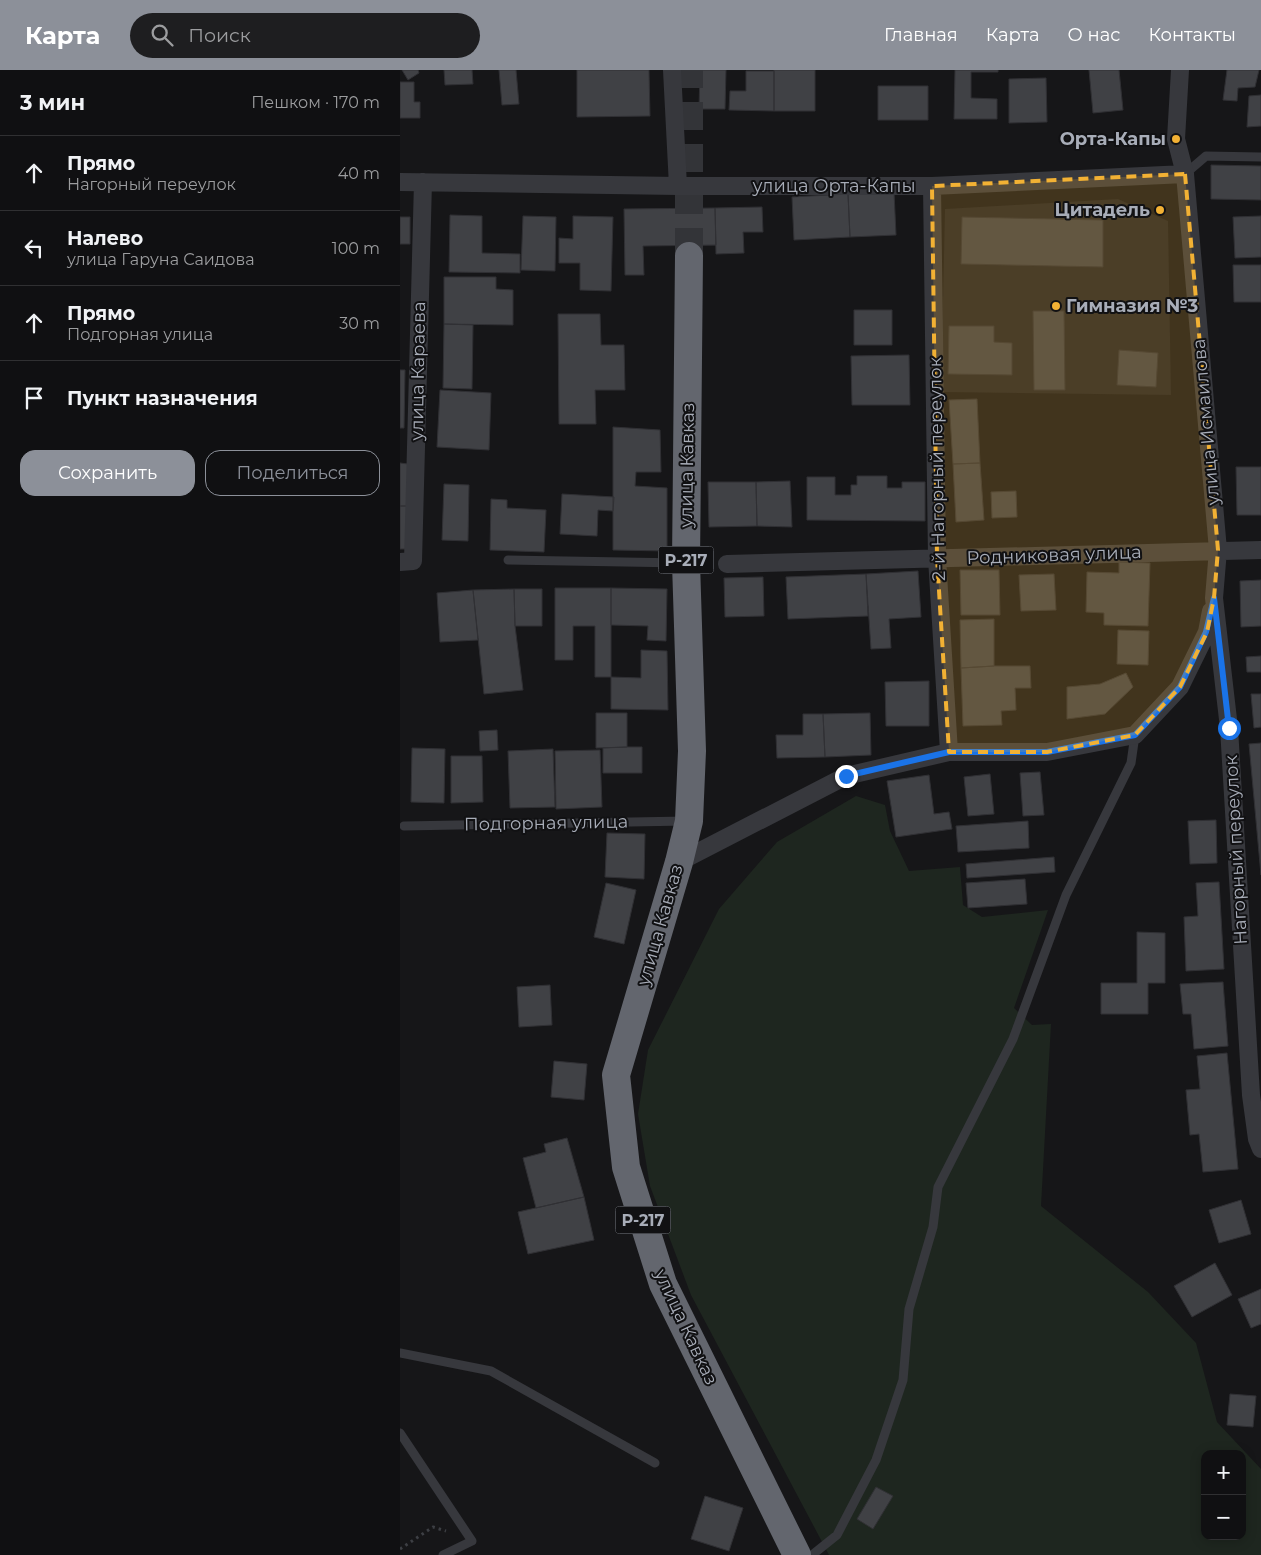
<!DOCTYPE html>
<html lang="ru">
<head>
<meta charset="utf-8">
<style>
	body { margin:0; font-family:Montserrat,sans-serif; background:#1e1e20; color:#f1f3f6 }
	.controls { position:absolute; right:15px; bottom:15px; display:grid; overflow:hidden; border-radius:10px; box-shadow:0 2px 12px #0003 }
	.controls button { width:45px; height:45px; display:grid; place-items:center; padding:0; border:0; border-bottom:1px solid #303032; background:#101012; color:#f1f3f6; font:25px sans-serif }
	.stop { position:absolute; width:15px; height:15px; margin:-11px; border:4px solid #1a73e8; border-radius:50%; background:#fff }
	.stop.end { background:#1a73e8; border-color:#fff; box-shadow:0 1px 5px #0008 }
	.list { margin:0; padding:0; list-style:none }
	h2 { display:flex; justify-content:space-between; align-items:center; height:65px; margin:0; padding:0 20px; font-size:21px }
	h2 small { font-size:16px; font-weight:400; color:#9c9d9f }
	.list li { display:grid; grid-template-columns:32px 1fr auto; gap:15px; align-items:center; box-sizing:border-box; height:75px; padding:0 20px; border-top:1px solid #303032 }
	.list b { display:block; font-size:19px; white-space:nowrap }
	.list p { margin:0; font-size:16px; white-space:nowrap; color:#9c9d9f }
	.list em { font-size:16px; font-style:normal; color:#9c9d9f }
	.actions { display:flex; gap:10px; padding:15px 20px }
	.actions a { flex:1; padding:11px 0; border:1px solid #8c9099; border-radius:15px; text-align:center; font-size:18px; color:#8c9099 }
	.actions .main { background:#8c9099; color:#fff }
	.icon { flex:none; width:28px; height:28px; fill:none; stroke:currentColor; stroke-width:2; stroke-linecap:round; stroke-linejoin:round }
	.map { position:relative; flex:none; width:861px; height:1485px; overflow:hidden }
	header { display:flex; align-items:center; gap:30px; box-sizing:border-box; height:70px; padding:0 25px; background:#8c9099; color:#fff }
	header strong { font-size:24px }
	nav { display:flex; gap:28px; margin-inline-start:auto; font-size:18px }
	.search { width:350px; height:45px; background:#1e1e20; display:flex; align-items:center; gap:12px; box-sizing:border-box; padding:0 18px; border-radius:28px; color:#9c9d9f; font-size:19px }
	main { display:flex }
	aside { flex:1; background:#101012 }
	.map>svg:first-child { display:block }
	.built { fill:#222225 }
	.green { fill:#1e261f; fill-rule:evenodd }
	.building { fill:#404145; stroke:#303034 }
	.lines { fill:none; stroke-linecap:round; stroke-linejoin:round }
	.highway-tunnel { stroke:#333438; stroke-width:28; stroke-dasharray:28 14; stroke-linecap:butt }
	.path { stroke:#3d3f44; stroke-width:3; stroke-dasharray:2.5 4; stroke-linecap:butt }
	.lane { stroke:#37383d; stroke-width:9 }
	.street { stroke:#37383d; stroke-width:18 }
	.highway { stroke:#63666e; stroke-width:28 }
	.route { stroke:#1a73e8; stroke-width:6 }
	.marked { fill:#f2b134; fill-opacity:0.2; stroke:#f2b134; stroke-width:4; stroke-dasharray:10 6; stroke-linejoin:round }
	.poi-dot { fill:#f2b134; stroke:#111113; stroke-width:2 }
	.labels { text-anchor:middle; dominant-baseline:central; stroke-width:4; stroke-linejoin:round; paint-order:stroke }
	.shield { fill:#111113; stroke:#7b7e86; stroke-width:1 }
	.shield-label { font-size:16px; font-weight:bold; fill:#a8adb8 }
	.poi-label { font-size:18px; font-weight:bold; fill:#a8adb8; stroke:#111113; text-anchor:end }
	.street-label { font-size:18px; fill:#a8adb8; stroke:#111113 }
</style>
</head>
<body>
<header>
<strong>Карта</strong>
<div class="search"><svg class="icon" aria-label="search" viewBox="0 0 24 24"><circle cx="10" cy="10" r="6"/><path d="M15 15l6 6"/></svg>Поиск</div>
<nav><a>Главная</a><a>Карта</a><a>О нас</a><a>Контакты</a></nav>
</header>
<main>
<aside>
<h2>3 мин<small>Пешком · 170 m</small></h2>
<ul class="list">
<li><svg class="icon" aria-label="ahead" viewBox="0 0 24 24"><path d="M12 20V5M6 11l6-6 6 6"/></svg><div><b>Прямо</b><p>Нагорный переулок</p></div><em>40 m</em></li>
<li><svg class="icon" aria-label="left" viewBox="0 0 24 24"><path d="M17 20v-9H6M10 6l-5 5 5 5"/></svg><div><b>Налево</b><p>улица Гаруна Саидова</p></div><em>100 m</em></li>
<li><svg class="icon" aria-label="ahead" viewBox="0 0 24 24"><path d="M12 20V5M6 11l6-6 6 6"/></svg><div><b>Прямо</b><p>Подгорная улица</p></div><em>30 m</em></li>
<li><svg class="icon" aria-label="arrive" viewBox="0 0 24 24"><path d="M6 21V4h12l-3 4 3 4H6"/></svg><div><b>Пункт назначения</b></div></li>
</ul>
<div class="actions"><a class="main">Сохранить</a><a>Поделиться</a></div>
</aside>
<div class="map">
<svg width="861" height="1485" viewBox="0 0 861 1485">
	<rect width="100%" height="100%" fill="#161618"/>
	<!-- built -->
	<path class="built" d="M718 129 768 151 771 325 541 322 545 139Z"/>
	<!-- green -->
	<path class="green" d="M456 726 485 735 490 761 509 801 560 797 563 835 582 847 648 840 614 938 632 955 651 954 641 1136 748 1222 796 1273 817 1352 861 1399V1485H429L291 1225 250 1116 238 1044 248 980 319 839 377 772ZM805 1384H842V1466H805Z"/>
	<!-- building -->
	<path class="building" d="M2 0H18L19 3 8 10Z
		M44 0H72L73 14 45 15Z
		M99 0H116L119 34 102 35Z
		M177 0H249L250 46 177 47Z
		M300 0H326L325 39H299Z
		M374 0H415V41H374Z
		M555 0H598V2H571V28L597 29V49H554Z
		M689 0H719L723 40 693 43Z
		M827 0H859L855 17 838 18 837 31 823 30Z
		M346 1H374V41L329 40 330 21H346Z
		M646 8 647 52 609 53V9Z
		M0 12H14V32H20V48H0Z
		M478 16H528V50H478Z
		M861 25V56L847 57 849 26Z
		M811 95 861 96V130L811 129Z
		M494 122 496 165 450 167 448 124Z
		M448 124 450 167 394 170 392 127Z
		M362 137 363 162H343L344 183 316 184 315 138Z
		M315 138 316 175 243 176 244 205H225L224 139Z
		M50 145 82 146V183L120 184V203L49 202Z
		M123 146 156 147 155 201 121 200Z
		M173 146 213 147 211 221 180 220V193H159V168L173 169Z
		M861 146V187L835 188 833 147Z
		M0 147H10V174H0Z
		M562 147 703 150V197L561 194Z
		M833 195H861V232H834Z
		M44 207H96V219L113 220V255L44 254Z
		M454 240H492V275H454Z
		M633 241H664L665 320H634Z
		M158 244H200L201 275H224L225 320H195L196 354H159Z
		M44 254 73 255 72 319 43 318Z
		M549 256H594V272L612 273V305L548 304Z
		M719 280 758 283 756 317 717 315Z
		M509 285 510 335H452L451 286Z
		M0 300H5L4 358H0Z
		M40 320 91 323 89 380 37 377Z
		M577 329 580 393 553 394 549 330Z
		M213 357 260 360 261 402H236L235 416 267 418V481L213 480Z
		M0 393 8 394 7 436H0Z
		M580 393 584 450 556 452 553 394Z
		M836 397H861V445H837Z
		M457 406H487V418H502V412H525V451L407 450V407H435V425H451V415H457Z
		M390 411 392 457 357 456 356 412Z
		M308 412H356L357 456 309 457Z
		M44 414 69 415 68 471 42 470Z
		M616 421 617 447 592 448 591 422Z
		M162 424 214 427 213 441 198 440 197 466 160 464Z
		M91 429 107 430V438L146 440 144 482 90 480Z
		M0 436H7V479H0Z
		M719 492 750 493 748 556 704 555V543L686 542 687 502 719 503Z
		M560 500H599L600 545H561Z
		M518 501 521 547 489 549 491 578 471 579 466 504Z
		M466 504 468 546 388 549 386 507Z
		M654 504 656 540 621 541 619 505Z
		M363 507 364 546 325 547 324 508Z
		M861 510V556L841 557 840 511Z
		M155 518H211V607H195V556H173V590H155Z
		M211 518 267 519 266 571 247 570 248 556 211 555Z
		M114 519H142V556H115Z
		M114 519 115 556 123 620 84 624 73 520Z
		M73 520 78 570 40 572 37 523Z
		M594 549V596L561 598 560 550Z
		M718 560 749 561 748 595 717 594Z
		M241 580 267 581 268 640 211 639V607L241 608Z
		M861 586V602H847L846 587Z
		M594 596H630L631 618H615L616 640 601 641 602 655 563 656 561 598Z
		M726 603 733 617 705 644 667 649V617L700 614Z
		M529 611V656H486L485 612Z
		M851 624H861V657L854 658Z
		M196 643H227V677L196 678Z
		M470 643 471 685 425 687 423 644Z
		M403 644H423L425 687 377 688 376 665H403Z
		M97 660 98 680 80 681 79 661Z
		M861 673V805L849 674Z
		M227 677H242V703H203V678Z
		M12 678 45 679 44 733 11 732Z
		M153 679 155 737 110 738 108 681Z
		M200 680 202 737 156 739 155 681Z
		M51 686H82L83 732 51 733Z
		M640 702 644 745 623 746 620 703Z
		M590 704 594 744 568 746 564 707Z
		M529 705 534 744 549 742 552 759 496 767 487 711Z
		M816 750 817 793 790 794 788 751Z
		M628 751 629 778 558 782 556 756Z
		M207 763 245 764 244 809 205 807Z
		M654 787 655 802 567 808 566 794Z
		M625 809 627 834 568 838 566 813Z
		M819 812 824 899 786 901 784 847 798 846 796 813Z
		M206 813 236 820 224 874 194 867Z
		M737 862 765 863V913H748V944H701V913H737Z
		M823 912 828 976 794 979 791 944H783L780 914Z
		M150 915 152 955 119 957 117 917Z
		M827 983 838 1099 803 1102 799 1064 790 1065 786 1020 800 1019 797 986Z
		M154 991 187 994 184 1030 151 1027Z
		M167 1068 184 1127 136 1138 123 1088 146 1082 144 1074Z
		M184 1127 194 1170 128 1184 118 1142Z
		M841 1130 851 1164 819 1173 809 1140Z
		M815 1193 832 1225 792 1247 774 1216Z
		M861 1219V1254L851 1258 838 1229Z
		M830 1324 856 1326 853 1357 827 1355Z
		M476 1417 493 1426 473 1459 457 1449Z
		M305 1426 343 1438 329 1481 291 1469Z"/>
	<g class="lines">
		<!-- highway-tunnel -->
		<path class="highway-tunnel" d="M289 186V0"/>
		<!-- path -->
		<path class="path" d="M0 1479 33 1457 46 1461"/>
		<!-- lane -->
		<path class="lane" d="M785 104 806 86 861 87
			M108 490 283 493
			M4 756 286 751
			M0 1283 91 1301 255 1393
			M0 1363 72 1471 43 1485
			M412 1485 437 1465 476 1390 503 1310 509 1239 533 1157 538 1117 613 969 666 825 731 693 735 665"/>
		<!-- street -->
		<path class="street" d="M272 0 278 116
			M780 0 776 69 785 104 818 480 814 528 829 658 851 1025 857 1069 861 1079
			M0 112 278 116H532L785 104
			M532 116 537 488 549 682
			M0 492 13 491 23 112
			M327 494 861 480
			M279 792 446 706 549 682H647L735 665 780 617 807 562 811 541"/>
		<!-- highway -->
		<path class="highway" d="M289 186 286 493 292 681 289 751 279 792 216 1005 226 1097 263 1214 397 1485"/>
	</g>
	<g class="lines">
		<!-- route -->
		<path class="route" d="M446 706 549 682H647L735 665 780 617 806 562 814 528 829 658"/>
	</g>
	<!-- marked area -->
	<path class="marked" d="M785 104 818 480 814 528 807 562 780 617 735 665 647 682H549L537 488 532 116Z"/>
	<!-- markers -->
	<g class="poi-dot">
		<circle cx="776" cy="69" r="5"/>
		<circle cx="760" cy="140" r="5"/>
		<circle cx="656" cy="236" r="5"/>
	</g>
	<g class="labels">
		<!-- shield labels -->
		<g class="shield">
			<rect x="258.5" y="476.5" width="55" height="27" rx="4"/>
			<rect x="215.5" y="1136.5" width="55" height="27" rx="4"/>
		</g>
		<g class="shield-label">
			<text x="286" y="490">Р-217</text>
			<text x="243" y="1150">Р-217</text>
		</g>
		<!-- poi labels -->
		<g class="poi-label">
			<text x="766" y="69">Орта-Капы</text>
			<text x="750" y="140">Цитадель</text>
			<text x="666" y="236" text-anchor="start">Гимназия №3</text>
		</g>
		<!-- street labels -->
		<g class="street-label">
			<text x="434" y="116">улица Орта-Капы</text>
			<text transform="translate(18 301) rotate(-89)">улица Караева</text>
			<text transform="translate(806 352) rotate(-95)">улица Исмаилова</text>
			<text transform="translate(287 395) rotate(-89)">улица Кавказ</text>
			<text transform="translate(537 399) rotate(-91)">2-й Нагорный переулок</text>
			<text transform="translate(654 485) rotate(-2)">Родниковая улица</text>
			<text transform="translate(146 753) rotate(-1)">Подгорная улица</text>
			<text transform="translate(836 780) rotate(-93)">Нагорный переулок</text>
			<text transform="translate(260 855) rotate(-74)">улица Кавказ</text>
			<text transform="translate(286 1257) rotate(65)">улица Кавказ</text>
		</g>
	</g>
</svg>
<div class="controls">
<button>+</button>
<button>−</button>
</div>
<div class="stop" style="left:829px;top:658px"></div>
<div class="stop end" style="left:446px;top:706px"></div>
</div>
</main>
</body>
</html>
